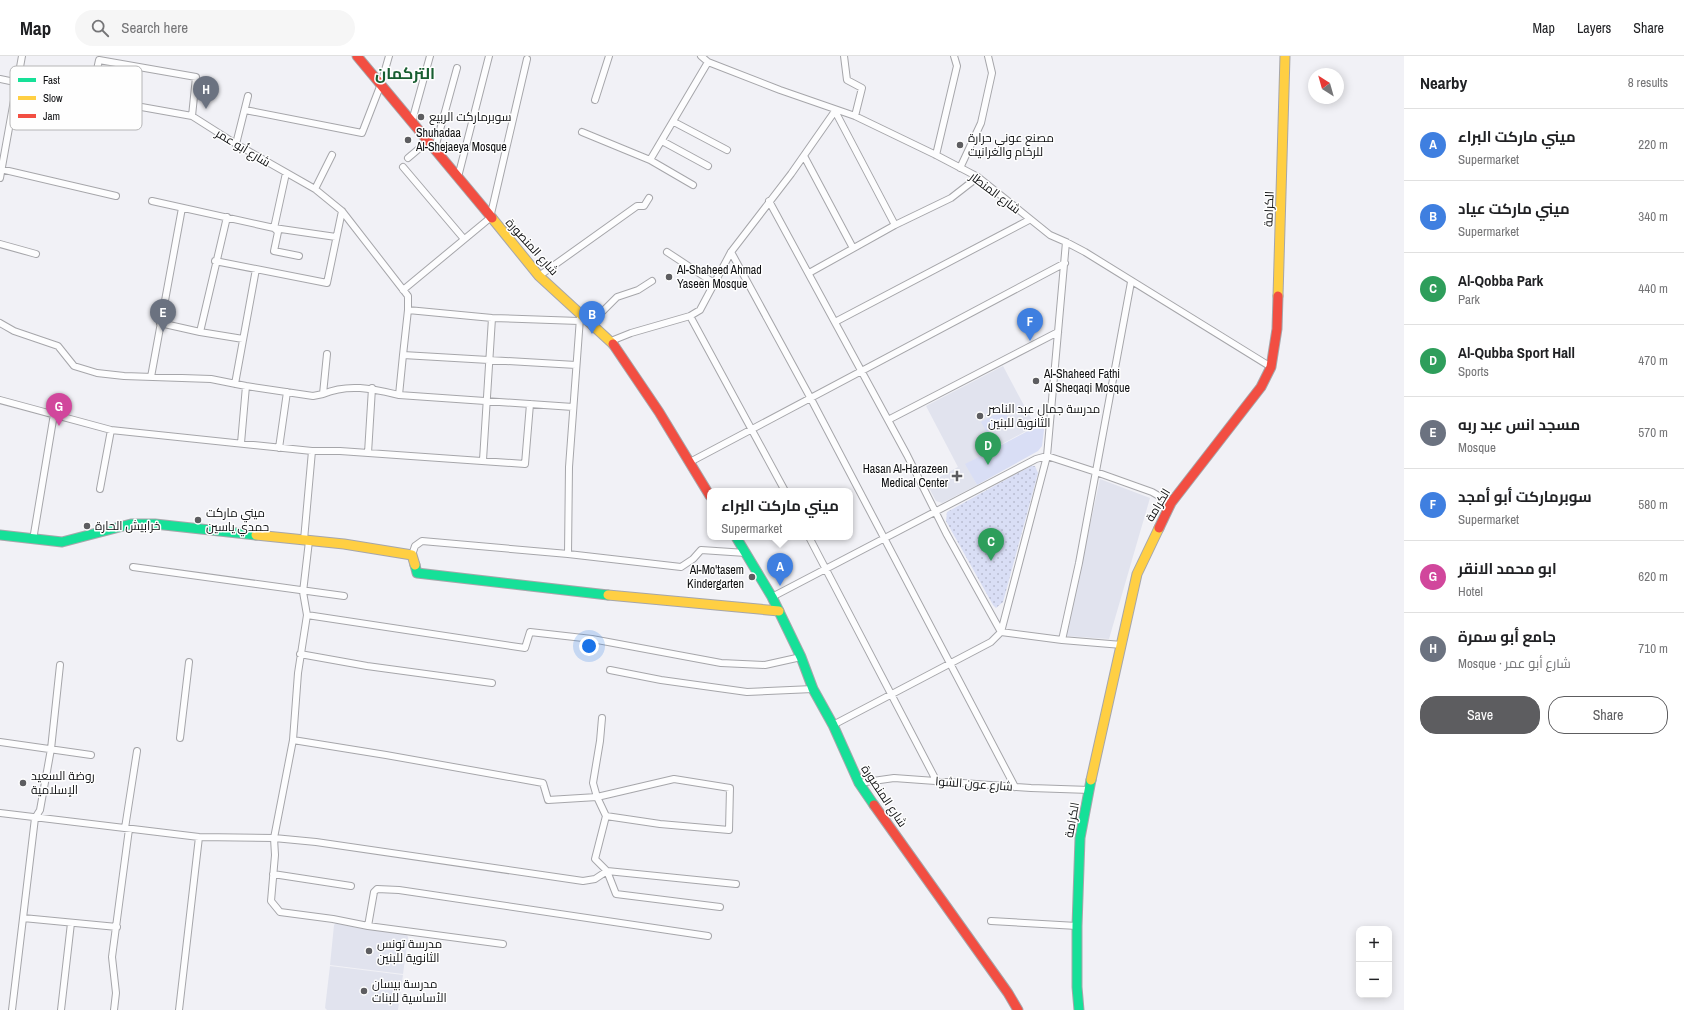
<!DOCTYPE html>
<html lang="en">
<head>
<meta charset="utf-8">
<style>
	body { margin:0; font-family:"Archivo Narrow",Cairo,sans-serif; background:#f6f6f6; color:#202124 }
	.controls { position:absolute; right:12px; bottom:12px; display:grid; overflow:hidden; border-radius:8px; box-shadow:0 2px 10px #0003 }
	.controls button { width:36px; height:36px; display:grid; place-items:center; padding:0; border:0; border-bottom:1px solid #e0e0e0; background:#fff; color:#202124; font:20px sans-serif }
	.compass { position:absolute; left:1308px; top:12px; width:36px; height:36px; border-radius:50%; background:#fff; box-shadow:0 2px 10px #0003; rotate:323deg }
	.you { position:absolute; left:589px; top:590px; width:14px; height:14px; margin:-10px; border:3px solid #fff; border-radius:50%; background:#1a73e8; box-shadow:0 0 0 6px #1a73e833 }
	.badge { display:grid; place-items:center; width:26px; height:26px; border-radius:50%; background:#5d5d60; color:#fff; font-size:13px; font-weight:700 }
	.pin { position:absolute; translate:-50% -33px; filter:drop-shadow(0 1px 2px #0008) }
	.pin::after { content:''; position:absolute; top:21px; width:14px; height:12px; background:inherit; clip-path:polygon(0 0,100% 0,50% 100%) }
	.popup { position:absolute; left:707px; top:432px; width:146px; height:52px; box-sizing:border-box; display:grid; place-content:center; border-radius:8px; background:#fff; filter:drop-shadow(0 1px 3px #0005); font-size:13px; white-space:nowrap; color:#757577 }
	.popup b { font-size:15px; color:#202124 }
	.popup::after { content:''; position:absolute; left:50%; top:100%; margin-left:-8px; border:8px solid transparent; border-top-color:#fff }
	.list { margin:0; padding:0; list-style:none }
	h2 { display:flex; justify-content:space-between; align-items:center; height:52px; margin:0; padding:0 16px; font-size:17px }
	h2 small { font-size:13px; font-weight:400; color:#757577 }
	.list li { display:grid; grid-template-columns:26px 1fr auto; gap:12px; align-items:center; box-sizing:border-box; height:72px; padding:0 16px; border-top:1px solid #e0e0e0 }
	.list b { display:block; font-size:15px; white-space:nowrap }
	.list p { margin:0; font-size:13px; white-space:nowrap; color:#757577 }
	.list em { font-size:13px; font-style:normal; color:#757577 }
	.actions { display:flex; gap:8px; padding:12px 16px }
	.actions a { flex:1; padding:9px 0; border:1px solid #5d5d60; border-radius:16px; text-align:center; font-size:14px; color:#5d5d60 }
	.actions .main { background:#5d5d60; color:#fff }
	.icon { flex:none; width:22px; height:22px; fill:none; stroke:currentColor; stroke-width:2; stroke-linecap:round; stroke-linejoin:round }
	.map { position:relative; flex:none; width:1404px; height:954px; overflow:hidden }
	header { display:flex; align-items:center; gap:24px; box-sizing:border-box; height:56px; padding:0 20px; background:#fff; border-bottom:1px solid #e0e0e0 }
	header strong { font-size:19px }
	nav { display:flex; gap:22px; margin-inline-start:auto; font-size:14px }
	.search { width:280px; height:36px; background:#f6f6f6; display:flex; align-items:center; gap:10px; box-sizing:border-box; padding:0 14px; border-radius:22px; color:#757577; font-size:15px }
	main { display:flex }
	aside { flex:1; background:#fff }
	.map>svg:first-child { display:block }
	.built { fill:#e1e3ee }
	.green { fill:url(#green-dots) }
	.pitch { fill:#d9def5 }
	.lines { fill:none; stroke-linecap:round; stroke-linejoin:round }
	.street-casing { stroke:#a6a6aa; stroke-width:8 }
	.fast-casing { stroke:#a6a6aa; stroke-width:11 }
	.slow-casing { stroke:#a6a6aa; stroke-width:11 }
	.jam-casing { stroke:#a6a6aa; stroke-width:11 }
	.street { stroke:#fdfdfe; stroke-width:6 }
	.fast { stroke:#16e098; stroke-width:9 }
	.slow { stroke:#ffcf43; stroke-width:9 }
	.jam { stroke:#f24e42; stroke-width:9 }
	.poi-dot { fill:#5d5d60; stroke:#fefefe; stroke-width:1.5 }
	.labels { text-anchor:middle; dominant-baseline:central; stroke-width:3; stroke-linejoin:round; paint-order:stroke }
	.poi-label { font-size:12px; fill:#0d0e10; stroke:#fefefe; text-anchor:start }
	.street-label { font-size:12px; fill:#0d0e10; stroke:#fefefe }
	.district-label { font-size:16px; font-weight:bold; fill:#185e31; stroke:#fefefe }
	.key { fill:#fefefe; stroke:#b6b6b7; stroke-width:1 }
	.key-label { font-size:11px; fill:#0d0e10 }
</style>
</head>
<body>
<header>
<strong>Map</strong>
<div class="search"><svg class="icon" aria-label="search" viewBox="0 0 24 24"><circle cx="10" cy="10" r="6"/><path d="M15 15l6 6"/></svg>Search here</div>
<nav><a>Map</a><a>Layers</a><a>Share</a></nav>
</header>
<main>
<div class="map">
<svg width="1404" height="954" viewBox="0 0 1404 954">
	<defs>
		<pattern id="green-dots" width="8" height="8" patternUnits="userSpaceOnUse"><rect width="8" height="8" fill="#d9def5"/><path d="M2 2h.1M6 6h.1" fill="none" stroke="#b9bdd1" stroke-width="1.8" stroke-linecap="round"/></pattern>
	</defs>
	<rect width="100%" height="100%" fill="#f1f1f6"/>
	<!-- built -->
	<path class="built" d="M1003 310 1035 370 966 408 977 429 942 447 936 445 927 428 958 411 926 350Z
		M1100 423 1150 442 1109 583 1066 580Z
		M336 867 406 877 408 881 403 918 330 909 334 869Z
		M330 910 403 919 398 954H327L325 952Z"/>
	<!-- green -->
	<path class="green" d="M1031 410H1035L1038 417 1003 546 996 552 993 549 946 465 947 456Z"/>
	<!-- pitch -->
	<path class="pitch" d="M1004 354 1010 365 987 377 981 366Z
		M1045 366 1042 390 1038 395 977 429 965 408Z"/>
	<g class="lines">
		<defs>
			<path id="street" d="M701 0 708 6 780 34 855 60 936 99 978 121 1050 179 1066 186 1085 196 1271 311
				M844 0 847 24 862 32 855 60
				M0 23 91 42 192 60 236 88 315 133 342 155 408 240V254
				M91 42 99 4 196 21 192 60
				M595 44 609 0
				M245 54 362 77 381 28 389 0
				M412 65 430 0
				M674 66 727 94
				M582 76 650 104 708 6
				M662 85 708 110
				M236 88 248 40
				M435 92 457 12
				M936 99 957 10 954 0
				M804 100 853 192
				M408 102 428 85
				M650 104 693 129
				M403 111 464 183
				M960 112 981 67 992 17 988 0
				M0 113 116 140
				M286 117 274 172 278 176 274 195 299 200
				M458 121 489 0
				M0 122 22 0
				M315 133 332 99
				M152 145 274 172 336 181
				M769 145 907 399 946 477 1001 576
				M0 188 36 198
				M667 196 714 227
				M731 196 810 341 1015 731
				M215 205 327 227 342 155
				M809 217 895 169 951 142 978 121
				M539 220 637 150H644L649 142
				M403 234 490 162 527 3
				M690 260 785 435
				M592 266 617 241 638 234 652 225
				M835 266 1029 164
				M0 267 14 275 58 290 74 310 97 317 124 320 211 323 246 330 313 340 323 338 327 298
				M160 267 200 276 227 161
				M200 276 243 283
				M611 285 631 277 690 260 700 254 731 196 791 118 835 55 895 169
				M576 309 403 299 408 254 492 262 579 265
				M151 321 182 152
				M235 328 256 213
				M323 338C349 327 373 333 399 339L573 351
				M399 339 403 299
				M0 344 111 374 312 395H340L525 408 530 348
				M888 364 1058 276
				M241 387 246 330
				M279 392 287 336
				M368 397 372 332
				M483 404 492 262
				M690 406 1065 207
				M100 433 111 374
				M809 481 937 726
				M33 484 54 358
				M304 484 312 395
				M309 485 303 536 307 559 298 617 293 684 274 782 275 799 271 845 280 856 333 863 368 870 503 888
				M568 498 569 411 580 262
				M412 499 415 490 422 485 568 498 681 511 693 503 701 494 746 497
				M133 511 344 540
				M772 541 1036 403 1047 400 1096 416 1152 436 1171 447
				M307 559 525 592 530 576 592 583 721 607 765 609 801 601
				M1001 576 1062 584 1122 589
				M1062 584 1079 507 1131 226
				M300 598 367 610 492 627
				M610 614 661 624 747 636 813 633
				M602 662 600 685 593 727 597 741 606 760 595 803 607 815 616 838 720 851
				M833 669 991 586 1001 576 1047 400 1066 186
				M180 682 189 606
				M293 684 386 699 543 727 548 744 597 741 674 723 730 732 729 774 660 768 606 760
				M0 686 91 699
				M859 727 894 722 1031 732 1090 734
				M0 757 199 781 274 782 316 786 583 825 595 823 607 815 736 828
				M125 772 137 695
				M273 818 351 830
				M23 862 117 871
				M991 865 1077 870
				M368 870 374 836 377 833 399 834 708 880
				M12 954 35 762 40 754 51 693 60 609
				M61 954 71 867
				M114 954 116 937 112 901 129 773
				M179 954 199 781"/>
			<path id="fast" d="M0 479 62 486 131 468H155L256 479
				M736 481 772 541 801 601 813 633 833 669 859 727 874 749
				M415 509 417 517 608 539
				M1079 954 1077 931V870L1080 782 1091 724"/>
			<path id="slow" d="M492 162 539 220 613 288
				M1278 240 1285 0
				M256 479 344 488 412 499 415 509
				M608 539 779 555
				M1091 724 1137 518 1159 472"/>
			<path id="jam" d="M357 0 492 162
				M613 288 659 356 710 440
				M1159 472 1171 447 1261 331 1271 311 1277 273 1278 240
				M874 749 1008 937 1018 954"/>
		</defs>
		<!-- street casing -->
		<use href="#street" class="street-casing"/>
		<!-- fast casing -->
		<use href="#fast" class="fast-casing"/>
		<!-- slow casing -->
		<use href="#slow" class="slow-casing"/>
		<!-- jam casing -->
		<use href="#jam" class="jam-casing"/>
		<!-- street -->
		<use href="#street" class="street"/>
		<!-- fast -->
		<use href="#fast" class="fast"/>
		<!-- slow -->
		<use href="#slow" class="slow"/>
		<!-- jam -->
		<use href="#jam" class="jam"/>
	</g>
	<!-- markers -->
	<g class="poi-dot">
		<circle cx="421" cy="61" r="4"/>
		<circle cx="408" cy="84" r="4"/>
		<circle cx="960" cy="89" r="4"/>
		<circle cx="669" cy="221" r="4"/>
		<circle cx="1036" cy="325" r="4"/>
		<circle cx="980" cy="360" r="4"/>
		<path d="M955 414h4v4h4v4h-4v4h-4v-4h-4v-4h4z"/>
		<circle cx="198" cy="464" r="4"/>
		<circle cx="87" cy="470" r="4"/>
		<circle cx="752" cy="521" r="4"/>
		<circle cx="23" cy="727" r="4"/>
		<circle cx="369" cy="895" r="4"/>
		<circle cx="364" cy="935" r="4"/>
	</g>
	<g class="labels">
		<!-- poi labels -->
		<g class="poi-label">
			<text x="429" y="61">سوبرماركت الربيع</text>
			<text x="416" y="77">Shuhadaa<tspan x="416" dy="14">Al-Shejaeya Mosque</tspan></text>
			<text x="968" y="82">مصنع عوني حرارة<tspan x="968" dy="14">للرخام والغرانيت</tspan></text>
			<text x="677" y="214">Al-Shaheed Ahmad<tspan x="677" dy="14">Yaseen Mosque</tspan></text>
			<text x="1044" y="318">Al-Shaheed Fathi<tspan x="1044" dy="14">Al Sheqaqi Mosque</tspan></text>
			<text x="988" y="353">مدرسة جمال عبد الناصر<tspan x="988" dy="14">الثانوية للبنين</tspan></text>
			<text x="948" y="413" text-anchor="end">Hasan Al-Harazeen<tspan x="948" dy="14">Medical Center</tspan></text>
			<text x="206" y="457">ميني ماركت<tspan x="206" dy="14">حمدي ياسين</tspan></text>
			<text x="95" y="470">خرابيش الحارة</text>
			<text x="744" y="514" text-anchor="end">Al-Mo'tasem<tspan x="744" dy="14">Kindergarten</tspan></text>
			<text x="31" y="720">روضة السعيد<tspan x="31" dy="14">الإسلامية</tspan></text>
			<text x="377" y="888">مدرسة تونس<tspan x="377" dy="14">الثانوية للبنين</tspan></text>
			<text x="372" y="928">مدرسة بيسان<tspan x="372" dy="14">الأساسية للبنات</tspan></text>
		</g>
		<!-- street labels -->
		<g class="street-label">
			<text transform="translate(243 92) rotate(31)">شارع أبو عمر</text>
			<text transform="translate(995 137) rotate(37)">شارع المنطار</text>
			<text transform="translate(1269 153) rotate(-88)">الكرامة</text>
			<text transform="translate(532 191) rotate(48)">شارع المنصورة</text>
			<text transform="translate(1158 449) rotate(-59)">الكرامة</text>
			<text transform="translate(974 728) rotate(4)">شارع عون الشوا</text>
			<text transform="translate(884 740) rotate(56)">شارع المنصورة</text>
			<text transform="translate(1072 764) rotate(-80)">الكرامة</text>
		</g>
		<!-- district labels -->
		<g class="district-label">
			<text x="405" y="17">التركمان</text>
		</g>
	</g>
	<!-- legend -->
	<rect x="10" y="10" width="132" height="64" rx="6" class="key"/>
	<rect x="18" y="22" width="18" height="4" fill="#16e098"/>
	<rect x="18" y="40" width="18" height="4" fill="#ffcf43"/>
	<rect x="18" y="58" width="18" height="4" fill="#f24e42"/>
	<g class="key-label">
		<text x="43" y="28">Fast</text>
		<text x="43" y="46">Slow</text>
		<text x="43" y="64">Jam</text>
	</g>
</svg>
<div class="controls">
<button>+</button>
<button>−</button>
</div>
<svg class="compass" viewBox="-18 -18 36 36"><path d="M0-13l5 13h-10z" fill="#e53935"/><path d="M0 13l5-13h-10z" fill="#757577"/></svg>
<div class="you"></div>
<div class="pin badge" style="left:780px;top:530px;background:#3f7fe0">A</div>
<div class="popup"><b>ميني ماركت البراء</b>Supermarket</div>
<div class="pin badge" style="left:592px;top:278px;background:#3f7fe0">B</div>
<div class="pin badge" style="left:991px;top:505px;background:#2e9e5b">C</div>
<div class="pin badge" style="left:988px;top:409px;background:#2e9e5b">D</div>
<div class="pin badge" style="left:163px;top:276px;background:#6b7280">E</div>
<div class="pin badge" style="left:1030px;top:285px;background:#3f7fe0">F</div>
<div class="pin badge" style="left:59px;top:370px;background:#d1479c">G</div>
<div class="pin badge" style="left:206px;top:53px;background:#6b7280">H</div>
</div>
<aside>
<h2>Nearby<small>8 results</small></h2>
<ul class="list">
<li><span class="badge" style="background:#3f7fe0">A</span><div><b>ميني ماركت البراء</b><p>Supermarket</p></div><em>220 m</em></li>
<li><span class="badge" style="background:#3f7fe0">B</span><div><b>ميني ماركت عياد</b><p>Supermarket</p></div><em>340 m</em></li>
<li><span class="badge" style="background:#2e9e5b">C</span><div><b>Al-Qobba Park</b><p>Park</p></div><em>440 m</em></li>
<li><span class="badge" style="background:#2e9e5b">D</span><div><b>Al-Qubba Sport Hall</b><p>Sports</p></div><em>470 m</em></li>
<li><span class="badge" style="background:#6b7280">E</span><div><b>مسجد انس عبد ربه</b><p>Mosque</p></div><em>570 m</em></li>
<li><span class="badge" style="background:#3f7fe0">F</span><div><b>سوبرماركت أبو أمجد</b><p>Supermarket</p></div><em>580 m</em></li>
<li><span class="badge" style="background:#d1479c">G</span><div><b>ابو محمد الانقر</b><p>Hotel</p></div><em>620 m</em></li>
<li><span class="badge" style="background:#6b7280">H</span><div><b>جامع أبو سمرة</b><p>Mosque · شارع أبو عمر</p></div><em>710 m</em></li>
</ul>
<div class="actions"><a class="main">Save</a><a>Share</a></div>
</aside>
</main>
</body>
</html>
